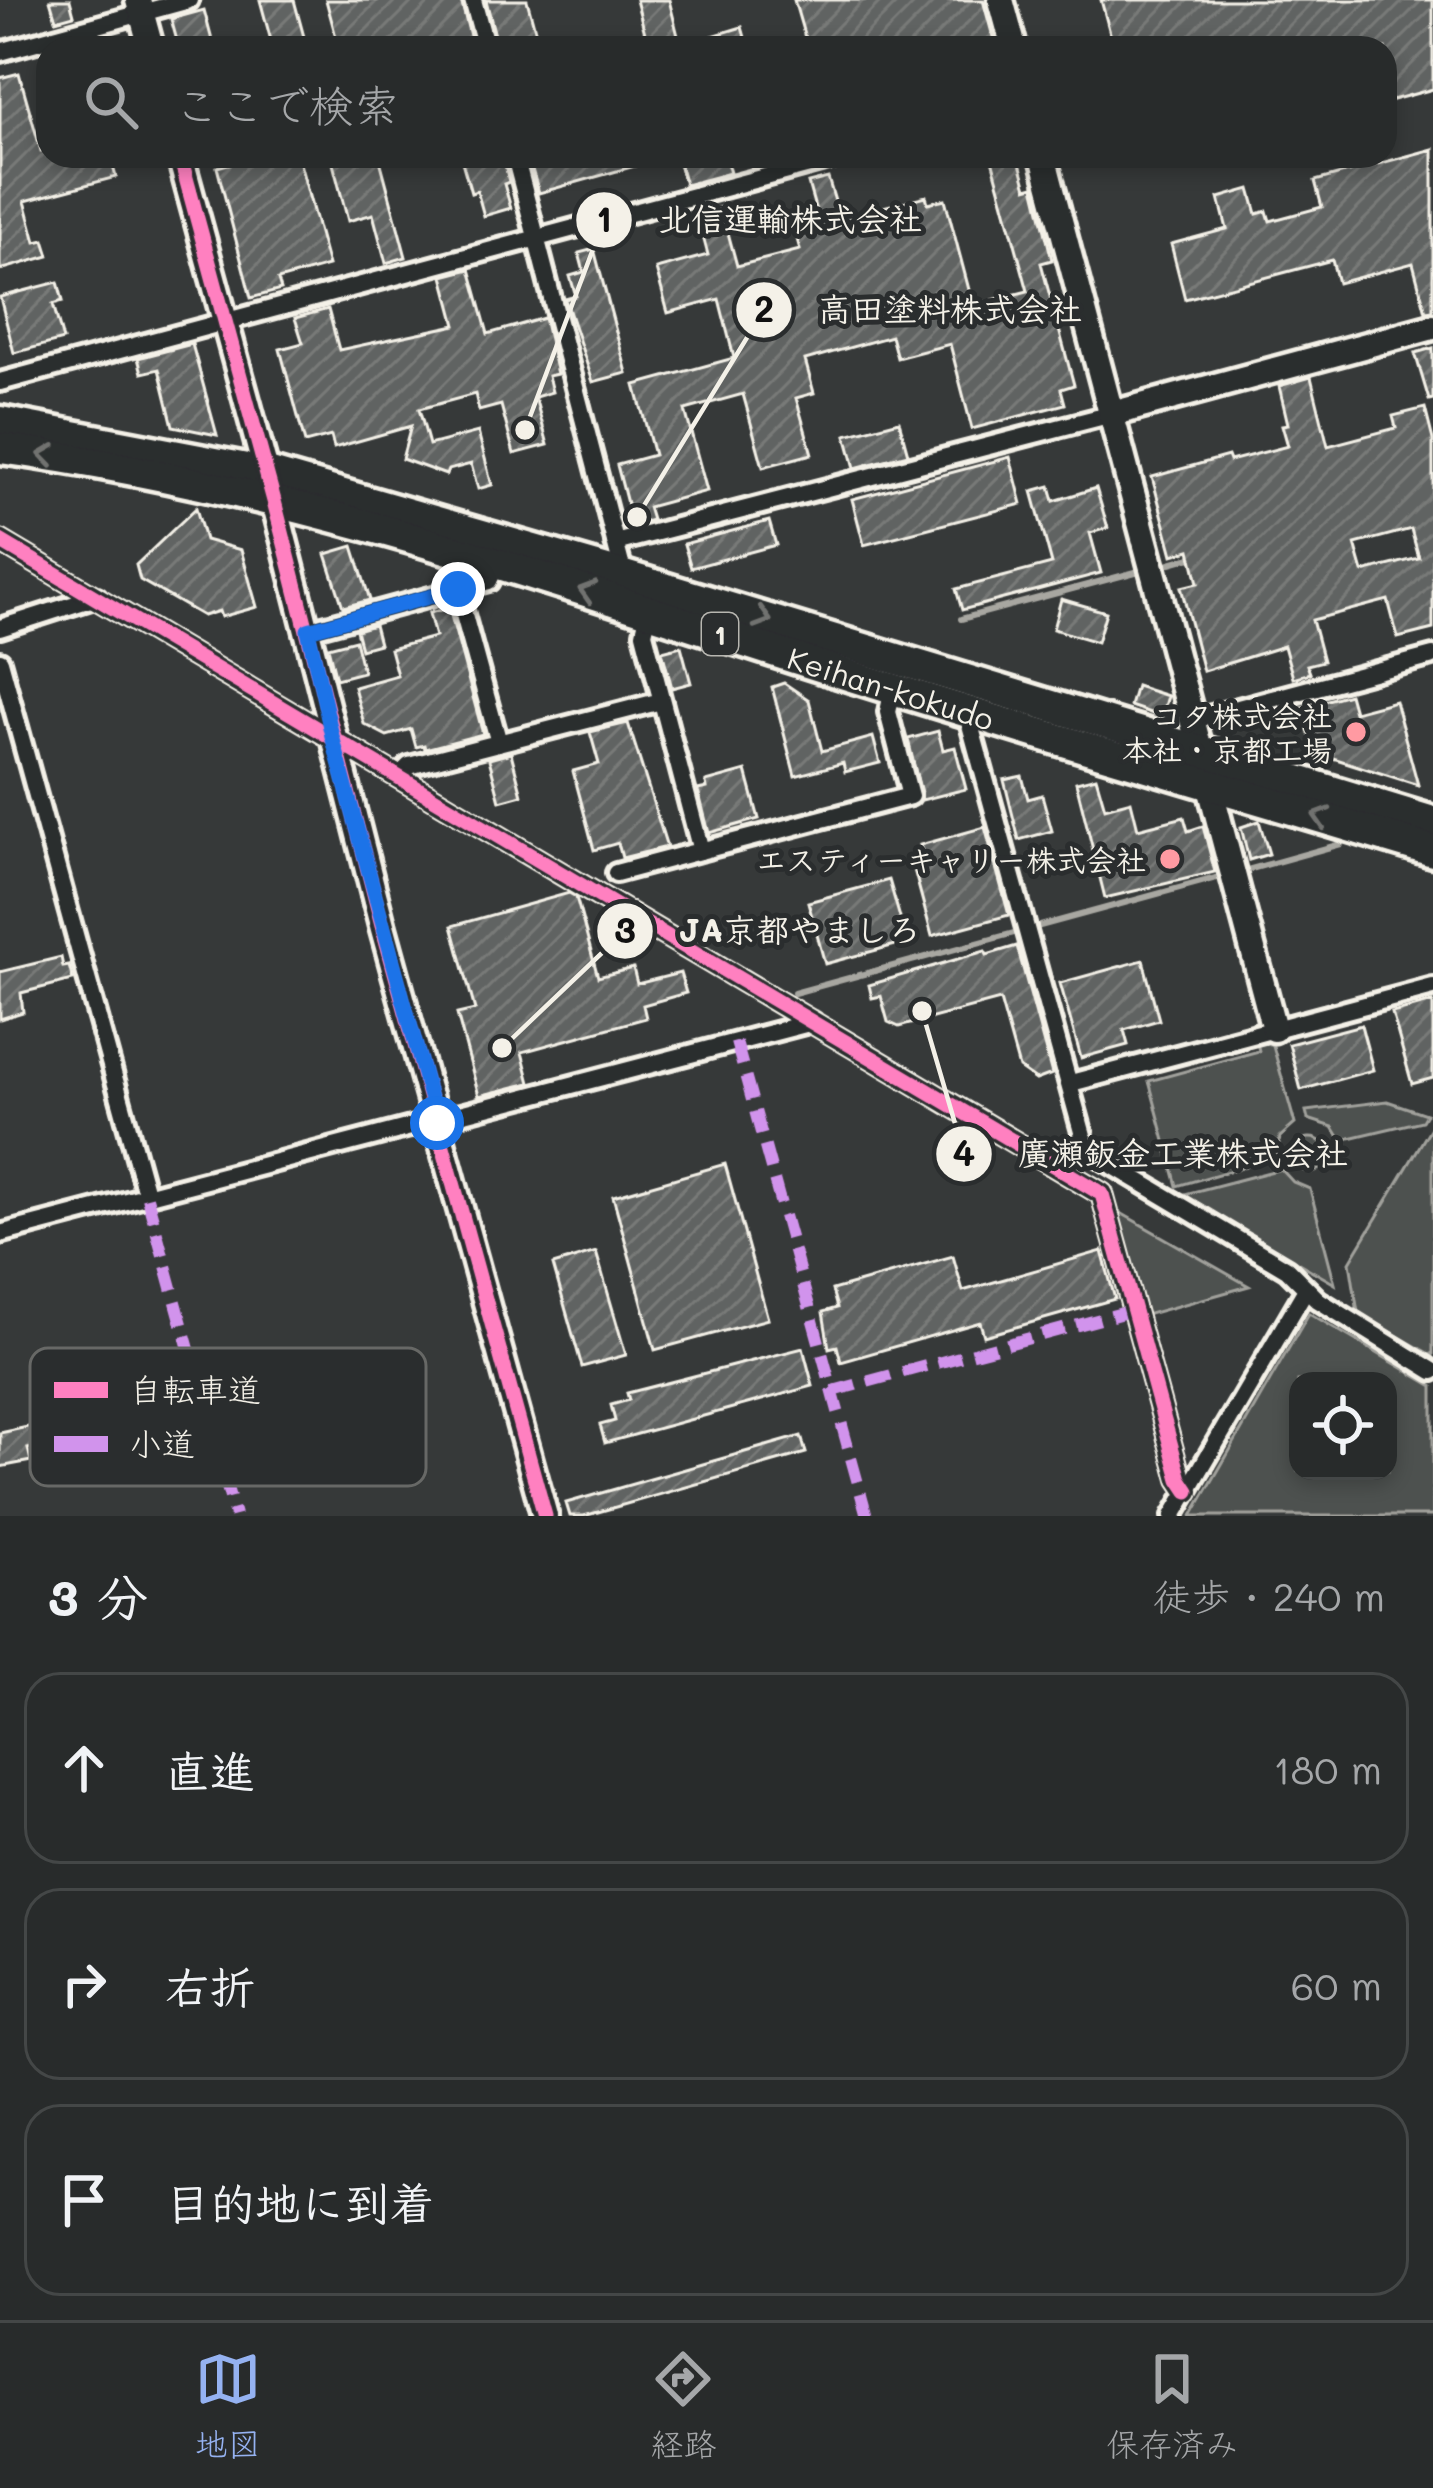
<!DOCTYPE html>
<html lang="ja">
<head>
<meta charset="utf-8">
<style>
	body { margin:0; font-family:Mali,"Klee One",sans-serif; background:#343737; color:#f1f3f6 }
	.controls { position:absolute; right:36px; bottom:36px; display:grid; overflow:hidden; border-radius:24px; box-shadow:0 6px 18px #0003 }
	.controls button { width:108px; height:108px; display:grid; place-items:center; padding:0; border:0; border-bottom:3px solid #444747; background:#282b2b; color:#f1f3f6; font:60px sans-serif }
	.stop { position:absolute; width:36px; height:36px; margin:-27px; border:9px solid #1a73e8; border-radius:50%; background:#fff }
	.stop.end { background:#1a73e8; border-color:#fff; box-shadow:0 3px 12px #0008 }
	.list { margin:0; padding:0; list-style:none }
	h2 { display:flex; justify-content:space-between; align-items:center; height:156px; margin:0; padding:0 48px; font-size:51px }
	h2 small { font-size:39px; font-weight:400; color:#a5a7a9 }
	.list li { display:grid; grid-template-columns:78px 1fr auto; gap:36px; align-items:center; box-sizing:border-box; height:192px; margin:0 24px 24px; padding:0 24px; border:3px solid #444747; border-radius:36px }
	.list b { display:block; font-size:45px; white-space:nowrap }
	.list em { font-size:39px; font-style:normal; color:#a5a7a9 }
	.icon { flex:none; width:66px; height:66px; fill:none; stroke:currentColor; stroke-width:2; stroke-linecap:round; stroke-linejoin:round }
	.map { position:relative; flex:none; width:1433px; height:1516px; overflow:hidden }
	.search { position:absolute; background:#282b2b; box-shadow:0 6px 18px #0003; left:36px; right:36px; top:36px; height:132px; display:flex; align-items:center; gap:30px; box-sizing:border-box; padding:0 42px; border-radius:36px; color:#a5a7a9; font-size:45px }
	.sheet { height:804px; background:#282b2b }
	nav { display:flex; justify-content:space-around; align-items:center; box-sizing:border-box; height:168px; border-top:3px solid #444747; background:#282b2b; font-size:33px; color:#a5a7a9 }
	nav a { display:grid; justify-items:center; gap:6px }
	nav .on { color:#95b2f1 }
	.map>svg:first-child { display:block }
	.green { fill:#4e514f; stroke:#a1a19c; stroke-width:3; fill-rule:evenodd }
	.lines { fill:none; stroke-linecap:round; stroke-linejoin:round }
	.stream { stroke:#a8a7a1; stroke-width:6 }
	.building { fill:url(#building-hatch); stroke:#f4f1e8; stroke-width:3; fill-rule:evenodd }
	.street-casing { stroke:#f4f1e8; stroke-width:26 }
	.secondary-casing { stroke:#f4f1e8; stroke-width:33 }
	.highway-casing { stroke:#f4f1e8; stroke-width:39 }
	.street { stroke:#2a2d2e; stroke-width:16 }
	.secondary { stroke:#2a2d2e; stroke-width:24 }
	.highway { stroke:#2a2d2e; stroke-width:30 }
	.quiet { stroke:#d193ec; stroke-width:12; stroke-dasharray:24 12; stroke-linecap:butt }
	.cycleway-casing { stroke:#2a2d2e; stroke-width:22 }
	.cycleway { stroke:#ff80c0; stroke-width:15 }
	.oneway { stroke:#71726f }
	.route { stroke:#1a73e8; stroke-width:15 }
	.poi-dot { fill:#ff9aa2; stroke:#2a2d2e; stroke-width:4.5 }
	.labels { text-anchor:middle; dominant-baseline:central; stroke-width:10; stroke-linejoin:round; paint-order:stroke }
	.shield { fill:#2a2d2e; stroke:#b7b6b0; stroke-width:3 }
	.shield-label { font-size:27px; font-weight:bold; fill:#f4f1e8 }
	.street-label { font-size:30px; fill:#f4f1e8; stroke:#2a2d2e }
	.poi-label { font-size:30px; font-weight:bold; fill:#f4f1e8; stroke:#2a2d2e; text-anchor:end }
	.key { fill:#2a2d2e; stroke:#676866; stroke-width:3 }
	.key-label { font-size:33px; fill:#f4f1e8 }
	.leader { fill:none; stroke:#f4f1e8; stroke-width:4.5 }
	.callout-dot { fill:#f4f1e8; stroke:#2a2d2e; stroke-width:4.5 }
	.mark-label { font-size:36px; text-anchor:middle; font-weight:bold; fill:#111 }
	.callout-label { font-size:33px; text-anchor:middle; font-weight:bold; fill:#f4f1e8; stroke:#2a2d2e; stroke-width:10; stroke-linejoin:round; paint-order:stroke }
</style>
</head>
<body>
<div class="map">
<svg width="1433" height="1516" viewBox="0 0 1433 1516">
	<defs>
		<pattern id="building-hatch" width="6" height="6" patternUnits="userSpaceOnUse" patternTransform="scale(3)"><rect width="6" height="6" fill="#616362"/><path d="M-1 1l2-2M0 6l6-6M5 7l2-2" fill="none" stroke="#787a78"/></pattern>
	</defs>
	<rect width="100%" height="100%" fill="#363939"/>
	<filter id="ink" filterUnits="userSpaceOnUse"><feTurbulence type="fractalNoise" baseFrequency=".00833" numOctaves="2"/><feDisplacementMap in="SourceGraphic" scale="24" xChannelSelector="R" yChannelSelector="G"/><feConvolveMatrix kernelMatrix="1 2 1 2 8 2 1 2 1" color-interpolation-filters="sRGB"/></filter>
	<g filter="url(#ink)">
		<!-- green -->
		<path class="green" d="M1266 1041 1273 1046 1295 1124 1280 1137 1277 1157 1177 1186 1149 1081 1259 1051 1257 1043Z
			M1387 1101 1426 1114 1422 1121 1341 1140 1333 1127 1308 1119 1306 1111Z
			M1433 1124V1356L1358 1313 1350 1262Z
			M1293 1155a17 17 0 1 1 34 0a17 17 0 1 1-34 0Z
			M1281 1169 1293 1182 1310 1189 1335 1284 1181 1195Z
			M1112 1208 1249 1286 1142 1316Z
			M1309 1313 1433 1386V1516H1192ZM1298 1381H1388V1471H1298Z"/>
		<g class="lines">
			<!-- stream -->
			<path class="stream" d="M1156 567 1195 556
				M961 619 1143 570
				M1240 872 1341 844
				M794 993 1227 875"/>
		</g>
		<!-- building -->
		<path class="building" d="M50 0H70L74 15 56 20Z
			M260 0H294L307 48H273Z
			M326 0H461L473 48H339Z
			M486 0H527L540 48H498Z
			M636 0H669L681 48H649Z
			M794 0H983L996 48H808Z
			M1101 0H1433V89L1385 102V48H1114Z
			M204 10 214 48H179L171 19Z
			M742 27 748 48H686V44Z
			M19 73 41 151 48 149V156H110L116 177 25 201 36 242 44 240 49 256 0 270V78Z
			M1433 149V311L1426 312 1413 263 1338 283 1332 260 1185 299 1171 244 1227 229 1219 198 1250 189 1257 214 1267 211 1270 221 1322 207 1315 181Z
			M258 156H298L328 266 278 280 281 290 251 298 217 167Z
			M331 156H379L406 257 386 263 373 214 348 221Z
			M469 156H503L509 182 504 184 511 208 484 216 477 191 471 193 461 158Z
			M528 156H656V160L539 193Z
			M677 156H725L730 173 685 185Z
			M991 156H1018L1027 188 1034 186 1052 260 1041 263 1074 385 1061 389 1065 404 972 429 950 344 897 358 891 336 805 360 814 393 796 398 812 454 763 467 743 394 685 410 707 491 648 507 652 520 625 527 622 513 629 511 617 465 654 455 635 385 734 358 719 299 668 313 656 269 708 255 697 213 721 207 737 266 800 250 796 235 821 229 808 183 828 178 840 218 926 196 928 203 945 199 973 305 1028 291Z
			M594 249 627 373 593 382 565 299 576 296 570 276 584 272 579 253Z
			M470 269 488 334 544 318 557 374 548 376 552 392 535 397 548 445 514 454 501 405 479 411 475 394 419 409 429 445 478 432 492 485 478 489 471 464 448 470 446 475 402 459 411 426 334 448 331 436 305 443 280 349 303 343 295 318 328 309 339 350 456 325 443 276Z
			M58 282 63 301 53 304 63 340 14 353 0 297Z
			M192 344 217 435 173 426 159 369 142 373 138 358Z
			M1433 348V399L1429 400 1415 353Z
			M1311 377 1328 446 1396 428 1393 416 1425 408 1433 440V629L1398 638 1388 600 1312 620 1323 661 1307 665 1310 673 1293 678 1284 646 1203 671 1181 587 1198 583 1190 550 1173 555 1152 477 1228 456 1230 461 1288 446 1282 425 1288 424 1279 386ZM1411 529 1419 558 1363 572 1355 544Z
			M899 421 908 454 855 468 846 435Z
			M1010 457 1022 504 864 545 852 499Z
			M1050 486 1054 501 1096 488 1108 528 1090 533 1101 573 962 610 956 589 1052 564 1032 491Z
			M196 508 205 540 241 550 257 607 221 617 219 611 203 616 140 580 136 565Z
			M769 521 776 545 691 568 684 544Z
			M353 546 370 600 343 607 326 554Z
			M1061 599 1106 612 1097 642 1053 629Z
			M449 608 483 734 425 749 424 745 416 747 411 729 387 736 364 724 354 687 397 675 390 649 435 637 429 613Z
			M374 625 379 644 361 649 356 630Z
			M355 640 363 672 336 679 328 647Z
			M681 646 691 683 672 688 662 651Z
			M784 683 809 700 822 751 873 737 880 763 845 772 843 763 795 776 772 687Z
			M1136 686 1168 696 1162 717 1130 706Z
			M1349 694 1354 712 1395 701 1418 785 1314 752 1302 707Z
			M628 723 667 847 622 858 618 843 594 850 573 771 599 764 590 732Z
			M938 731 943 750 955 747 966 789 922 800 908 739Z
			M511 753 522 795 500 801 489 759Z
			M746 771 759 819 709 833 698 790 707 788 706 782Z
			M1022 776 1028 799 1042 795 1052 831 1019 840 1004 780Z
			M1096 777 1105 808 1131 801 1138 829 1184 817 1188 831 1203 826 1215 872 1105 898 1076 782Z
			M1259 821 1269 854 1249 860 1241 827Z
			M985 827 1009 915 932 936 912 862 924 859 920 845Z
			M889 880 907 942 825 964 808 902Z
			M569 893 576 897 598 977 633 968 637 984 680 973 686 993 643 1005 646 1018 522 1052 530 1083 479 1096 457 1014 475 1010 452 926Z
			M1017 946 1052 1074 1036 1080 1019 1068 1000 1000 899 1027 888 1022 881 996 872 998 869 985 985 951 987 955Z
			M61 957 63 967 69 966 73 980 21 993 23 1012 0 1019V972Z
			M1143 960 1159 1020 1124 1030 1128 1045 1081 1058 1060 983Z
			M1433 1002V1078L1412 1084 1392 1013Z
			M1361 1025 1373 1070 1301 1090 1289 1044Z
			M725 1164 768 1319 655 1350 613 1196Z
			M1102 1251 1115 1299 984 1336 980 1322 841 1362 837 1346 829 1348 823 1312 837 1308 832 1290 953 1256 963 1291Z
			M596 1252 626 1355 582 1367 553 1265Z
			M803 1348 813 1386 605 1443 600 1425 615 1421 611 1405 629 1400 627 1393Z
			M32 1426 37 1447 28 1449 31 1461 0 1467V1433Z
			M801 1436 806 1453 584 1516H570L566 1503Z"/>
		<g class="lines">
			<defs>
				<path id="street" d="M473 0 486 48
					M0 52 189 0
					M515 156 624 576
					M0 382 843 156
					M0 541 1102 1194 1180 1479 1188 1491
					M615 543 1112 414
					M457 589 499 743
					M649 611 644 633 701 851
					M0 628 97 597
					M308 630 489 581 497 563
					M0 661 147 1197
					M966 710 1087 1150 1287 1269 1318 1300 1433 1371
					M1193 720 1433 656
					M400 775 409 766 661 701
					M616 873 910 796 888 712 893 689
					M1071 1083 1433 987
					M0 1234 813 1022
					M1173 1516 1306 1289"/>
				<path id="secondary" d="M138 0 151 48
					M1001 0 1014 48
					M180 156 274 501 383 929 545 1516
					M1043 156 1274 1029
					M1112 414 1433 327"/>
				<g id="highway">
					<path d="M0 422 267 473 624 576 1433 822"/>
					<path id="s1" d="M0 448C277 485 542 577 807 662 1014 728 1224 788 1433 851"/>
				</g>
			</defs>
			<!-- street casing -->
			<use href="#street" class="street-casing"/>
			<!-- secondary casing -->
			<use href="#secondary" class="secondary-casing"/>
			<!-- highway casing -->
			<use href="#highway" class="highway-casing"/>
			<!-- street -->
			<use href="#street" class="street"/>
			<!-- secondary -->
			<use href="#secondary" class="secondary"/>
			<!-- highway -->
			<use href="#highway" class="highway"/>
			<!-- quiet -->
			<path class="quiet" d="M736 1042 867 1516
				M147 1197 235 1516
				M833 1391 1134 1310"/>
			<defs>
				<path id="cycleway" d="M180 156 274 501 383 929 545 1516
					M0 541 1102 1194 1180 1479 1188 1491"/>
			</defs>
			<!-- cycleway casing -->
			<use href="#cycleway" class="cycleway-casing"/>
			<!-- cycleway -->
			<use href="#cycleway" class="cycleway"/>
		</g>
		<!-- one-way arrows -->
		<defs><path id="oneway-chevron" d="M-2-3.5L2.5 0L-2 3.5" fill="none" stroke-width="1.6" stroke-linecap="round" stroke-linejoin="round" transform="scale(3)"/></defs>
		<g class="oneway">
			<use href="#oneway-chevron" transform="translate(47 455) rotate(-172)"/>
			<use href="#oneway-chevron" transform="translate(587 591) rotate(-163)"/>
			<use href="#oneway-chevron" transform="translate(763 618) rotate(17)"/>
			<use href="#oneway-chevron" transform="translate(1321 817) rotate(-163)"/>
		</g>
	</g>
	<g class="lines" filter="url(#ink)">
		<!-- route -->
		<path class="route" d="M437 1123 332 736 308 630 458 589"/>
	</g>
	<!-- markers -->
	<g class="poi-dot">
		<circle cx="1356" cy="732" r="12"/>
		<circle cx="1170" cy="859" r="12"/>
	</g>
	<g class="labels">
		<!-- shield labels -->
		<rect class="shield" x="702" y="613" width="36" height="42" rx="9"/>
		<g class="shield-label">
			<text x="720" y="634">1</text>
		</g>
		<!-- street labels -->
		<g class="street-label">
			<text stroke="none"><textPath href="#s1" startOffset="924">Keihan-kokudo</textPath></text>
		</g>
		<!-- poi labels -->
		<g class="poi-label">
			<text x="1332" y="715">コタ株式会社<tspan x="1332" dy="34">本社・京都工場</tspan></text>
			<text x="1146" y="859">エスティーキャリー株式会社</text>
		</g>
	</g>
	<!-- legend -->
	<rect x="30" y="1348" width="396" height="138" rx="18" class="key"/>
	<rect x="54" y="1382" width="54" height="16" fill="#ff80c0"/>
	<rect x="54" y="1436" width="54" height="16" fill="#d193ec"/>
	<g class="key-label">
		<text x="129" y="1402">自転車道</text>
		<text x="129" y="1456">小道</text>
	</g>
	<!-- callouts -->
	<path class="leader" d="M525 430L604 220M637 517L764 310M502 1048L625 931M922 1011L964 1154"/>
	<g class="callout-dot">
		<circle cx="525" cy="430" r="12"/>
		<circle cx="637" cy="517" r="12"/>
		<circle cx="502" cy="1048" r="12"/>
		<circle cx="922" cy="1011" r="12"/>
		<circle cx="604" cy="220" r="30"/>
		<circle cx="764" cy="310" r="30"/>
		<circle cx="625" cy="931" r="30"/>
		<circle cx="964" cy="1154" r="30"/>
	</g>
	<g class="mark-label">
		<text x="604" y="232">1</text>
		<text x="764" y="322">2</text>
		<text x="625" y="943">3</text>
		<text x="964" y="1166">4</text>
	</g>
	<g class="callout-label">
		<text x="790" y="231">北信運輸株式会社</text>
		<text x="950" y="321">高田塗料株式会社</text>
		<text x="800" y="942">JA京都やましろ</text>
		<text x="1183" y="1165">廣瀬鈑金工業株式会社</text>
	</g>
</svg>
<div class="controls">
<button><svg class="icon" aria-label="locate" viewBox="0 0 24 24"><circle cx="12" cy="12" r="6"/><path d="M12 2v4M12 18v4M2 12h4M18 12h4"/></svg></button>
</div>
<div class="stop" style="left:437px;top:1123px"></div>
<div class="stop end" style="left:458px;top:589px"></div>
<div class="search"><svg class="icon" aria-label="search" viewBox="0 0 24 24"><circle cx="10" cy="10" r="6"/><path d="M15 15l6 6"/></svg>ここで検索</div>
</div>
<section class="sheet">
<h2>3 分<small>徒歩 · 240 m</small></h2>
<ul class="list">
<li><svg class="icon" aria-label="ahead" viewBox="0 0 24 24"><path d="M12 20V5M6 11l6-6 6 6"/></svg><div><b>直進</b></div><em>180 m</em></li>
<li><svg class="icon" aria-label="right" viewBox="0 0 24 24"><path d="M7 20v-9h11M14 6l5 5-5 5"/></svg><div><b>右折</b></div><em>60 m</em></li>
<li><svg class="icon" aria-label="arrive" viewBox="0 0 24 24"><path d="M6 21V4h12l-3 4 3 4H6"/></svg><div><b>目的地に到着</b></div></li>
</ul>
</section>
<nav>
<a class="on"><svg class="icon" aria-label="map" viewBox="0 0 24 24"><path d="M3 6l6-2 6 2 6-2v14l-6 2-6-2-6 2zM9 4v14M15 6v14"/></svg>地図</a>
<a><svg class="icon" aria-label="directions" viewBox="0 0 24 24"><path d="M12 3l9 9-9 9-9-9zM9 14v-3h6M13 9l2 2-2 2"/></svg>経路</a>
<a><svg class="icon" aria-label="saved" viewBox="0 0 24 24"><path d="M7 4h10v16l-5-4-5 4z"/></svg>保存済み</a>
</nav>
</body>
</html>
